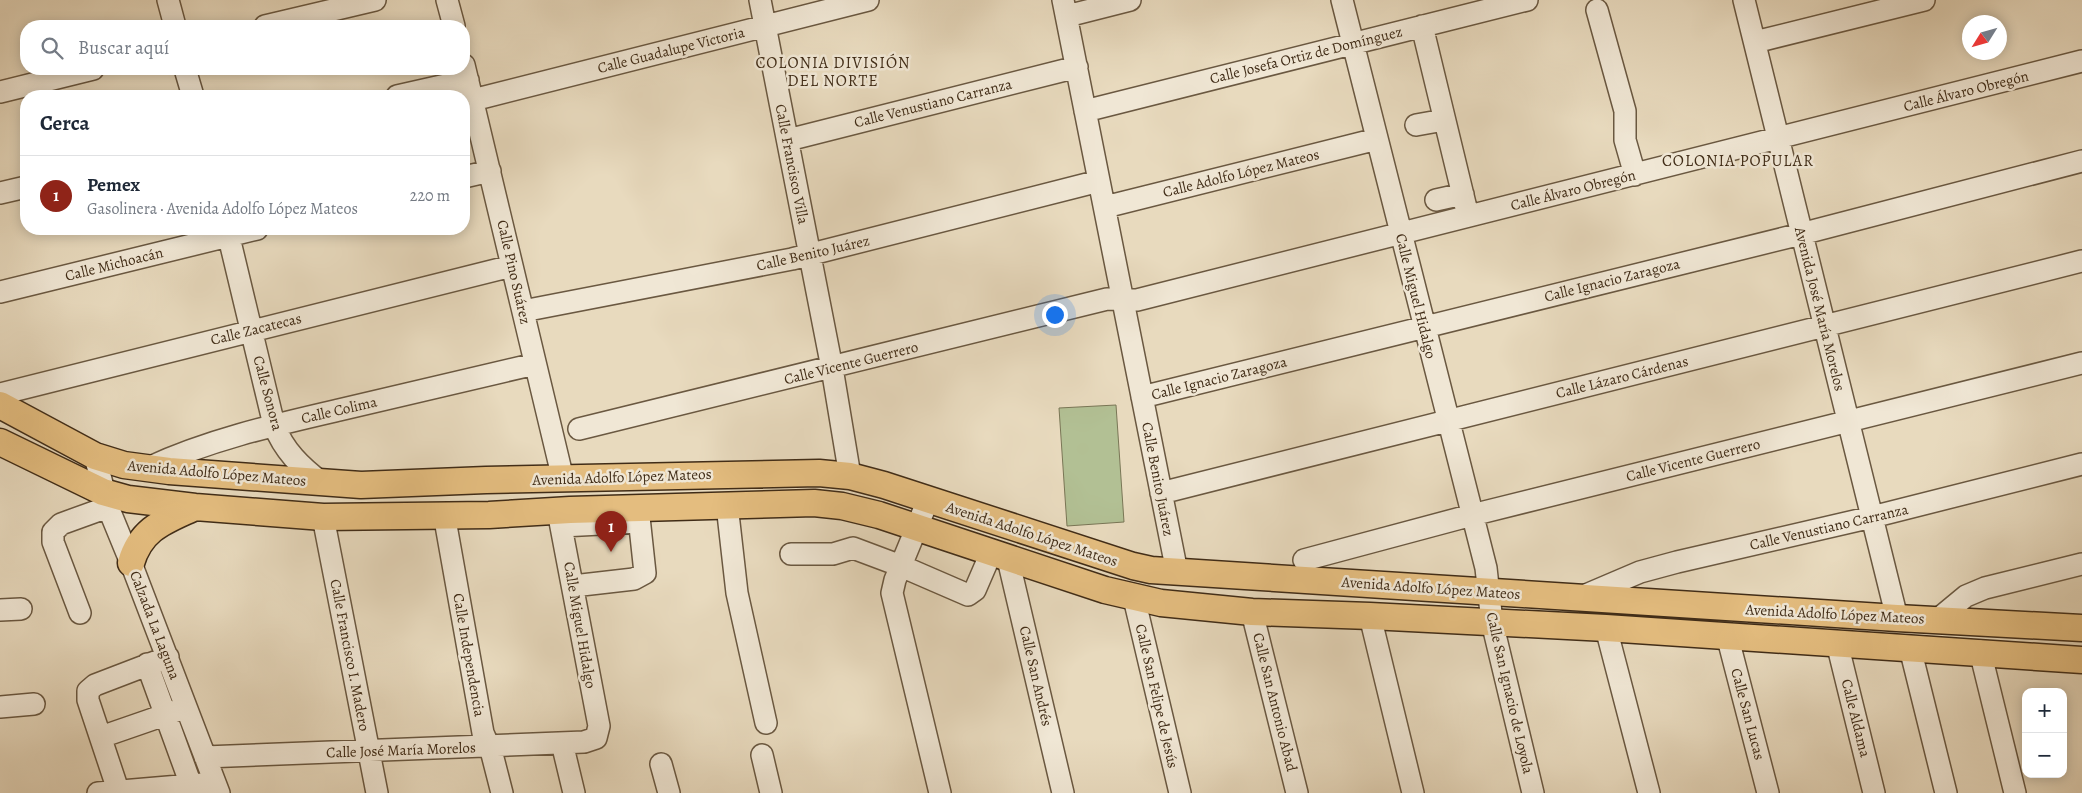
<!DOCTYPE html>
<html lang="es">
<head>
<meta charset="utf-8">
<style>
	body { margin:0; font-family:Alegreya,serif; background:#f2f2f3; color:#1f2937 }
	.controls { position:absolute; right:15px; bottom:15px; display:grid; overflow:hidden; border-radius:10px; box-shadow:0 2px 12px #0003 }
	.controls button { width:45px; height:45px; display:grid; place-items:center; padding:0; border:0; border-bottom:1px solid #e0e1e3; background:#fff; color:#1f2937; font:25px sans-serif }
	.compass { position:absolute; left:1962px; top:15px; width:45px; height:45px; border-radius:50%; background:#fff; box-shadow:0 2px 12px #0003; rotate:233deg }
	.you { position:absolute; left:1054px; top:314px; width:18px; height:18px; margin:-12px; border:4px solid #fff; border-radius:50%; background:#1a73e8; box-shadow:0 0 0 8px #1a73e833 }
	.badge { display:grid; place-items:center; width:32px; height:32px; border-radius:50%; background:#8f2418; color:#fff; font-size:16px; font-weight:700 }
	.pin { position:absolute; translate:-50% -41px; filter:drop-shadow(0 1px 2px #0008) }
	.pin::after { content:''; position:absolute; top:26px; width:18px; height:15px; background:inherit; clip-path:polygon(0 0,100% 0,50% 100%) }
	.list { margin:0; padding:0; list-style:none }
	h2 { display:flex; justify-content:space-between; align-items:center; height:65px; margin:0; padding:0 20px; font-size:21px }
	h2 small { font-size:16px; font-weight:400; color:#747a83 }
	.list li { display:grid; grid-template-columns:32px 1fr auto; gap:15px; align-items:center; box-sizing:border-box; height:80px; padding:0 20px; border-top:1px solid #e0e1e3 }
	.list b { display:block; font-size:19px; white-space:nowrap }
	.list p { margin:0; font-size:16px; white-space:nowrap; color:#747a83 }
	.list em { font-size:16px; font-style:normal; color:#747a83 }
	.icon { flex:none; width:28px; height:28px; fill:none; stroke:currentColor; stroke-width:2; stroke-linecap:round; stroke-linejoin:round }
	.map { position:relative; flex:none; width:2082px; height:793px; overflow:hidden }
	.search { position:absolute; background:#fff; box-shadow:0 2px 12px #0003; left:20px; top:20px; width:450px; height:55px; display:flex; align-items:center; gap:12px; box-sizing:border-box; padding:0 18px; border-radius:20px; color:#747a83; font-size:19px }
	.panel { position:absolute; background:#fff; box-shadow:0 2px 12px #0003; left:20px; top:90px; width:450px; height:145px; border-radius:20px }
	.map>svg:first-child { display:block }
	.green { fill:#b2c094; stroke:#797656 }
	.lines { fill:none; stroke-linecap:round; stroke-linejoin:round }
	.minor-casing { stroke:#6a5841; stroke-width:24 }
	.major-casing { stroke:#402c17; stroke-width:29 }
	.minor { stroke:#f0e7d5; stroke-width:21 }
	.major { stroke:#e4bd7f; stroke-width:26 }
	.labels { text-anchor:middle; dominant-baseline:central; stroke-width:5; stroke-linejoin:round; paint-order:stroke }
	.street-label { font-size:15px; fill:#402c17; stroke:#f0e7d5 }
	.neighbourhood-label { font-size:16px; letter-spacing:1px; fill:#402c17; stroke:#f0e7d5 }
</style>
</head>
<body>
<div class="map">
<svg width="2082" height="793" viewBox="0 0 2082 793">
	<rect width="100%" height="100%" fill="#e8dabe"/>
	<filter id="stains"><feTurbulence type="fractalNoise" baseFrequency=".004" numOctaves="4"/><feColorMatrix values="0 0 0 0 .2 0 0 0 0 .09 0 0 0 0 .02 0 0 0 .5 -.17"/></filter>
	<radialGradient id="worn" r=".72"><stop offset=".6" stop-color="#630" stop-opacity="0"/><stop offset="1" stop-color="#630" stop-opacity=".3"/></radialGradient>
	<!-- green -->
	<path class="green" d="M1116 405 1124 522 1067 526 1059 408Z"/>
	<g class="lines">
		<defs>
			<path id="minor" d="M168 0 175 26
				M447 0 454 26
				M760 0 832 368 850 476
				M1063 0 1177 572
				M1342 0 1486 568 1492 622 1533 793
				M1744 0 1897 618
				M1597 10 1625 111V140L1635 175
				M1067 16 1130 0
				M265 26 375 0
				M1422 26 1468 216
				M1755 42 1924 0
				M464 65 563 479
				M185 69 193 96
				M0 92 93 69
				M397 96 468 80
				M473 100 868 0
				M1085 111 1527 0
				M1416 125 1444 120
				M788 140 1077 67
				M464 177 490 171
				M0 193 26 187
				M1436 200 1463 194
				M1105 207 1377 139
				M227 229 274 425C284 451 301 467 322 483
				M0 292 257 229
				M523 311 792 259 1099 181
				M0 394 512 266
				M1142 397 1801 234 2082 161
				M579 429 1107 299 1137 300 2082 61
				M95 456 108 507 131 563 219 793
				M148 468C208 440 274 425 339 410 405 395 470 379 535 364
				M1161 493 2082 261
				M928 500 895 580 892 593 940 793
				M727 505 737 593 766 723
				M444 514 483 733 492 754 502 793
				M323 517 377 793
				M562 526 639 522
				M791 554H833L853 548 901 566 968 595 975 590 991 553
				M1008 559 1063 793
				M1304 560 1472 515 2082 363
				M573 586 634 579 645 573 638 508
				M1134 598 1180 793
				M1579 598 1640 572 1677 562 1872 517 2082 464
				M0 610 21 609
				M1252 612 1297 793
				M80 613 53 542V532L61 524 108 507
				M1370 616 1413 793
				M1937 620 1966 596 1985 588 2082 564
				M1606 628 1649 793
				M1727 635 1768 793
				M1837 643 1874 793
				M1910 648 1946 793
				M1980 651 2015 793
				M147 664 191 785
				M0 707 34 704
				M101 737 179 710
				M562 743 574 793
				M762 755 771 793
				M205 757 584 742 596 738 599 726 558 511
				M661 764 669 793
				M98 793 203 784
				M119 793 88 700V691L95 685 168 657"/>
			<path id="major" d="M0 405 95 456 124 465 169 471 361 485 486 480 819 473 850 476 884 485 1133 566 1151 570 1897 618 2082 628
				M0 442 103 492 128 499 195 507 323 517 489 515 570 510 814 503 842 506 879 515 1105 590 1161 603 1252 612 1370 616 1606 628 2082 660
				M131 563C141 528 165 521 195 507"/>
		</defs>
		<!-- minor casing -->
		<use href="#minor" class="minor-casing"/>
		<!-- major casing -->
		<use href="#major" class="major-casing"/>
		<!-- minor -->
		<use href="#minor" class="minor"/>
		<!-- major -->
		<use href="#major" class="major"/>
	</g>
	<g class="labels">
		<!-- street labels -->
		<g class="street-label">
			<text transform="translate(671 50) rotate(-14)">Calle Guadalupe Victoria</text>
			<text transform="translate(1306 55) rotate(-14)">Calle Josefa Ortiz de Domínguez</text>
			<text transform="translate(1966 91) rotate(-14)">Calle Álvaro Obregón</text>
			<text transform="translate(933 103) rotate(-14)">Calle Venustiano Carranza</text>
			<text transform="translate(792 164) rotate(79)">Calle Francisco Villa</text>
			<text transform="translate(1241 173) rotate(-14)">Calle Adolfo López Mateos</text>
			<text transform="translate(1573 190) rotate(-14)">Calle Álvaro Obregón</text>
			<text transform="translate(813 253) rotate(-13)">Calle Benito Juárez</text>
			<text transform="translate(114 264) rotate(-14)">Calle Michoacán</text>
			<text transform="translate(514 272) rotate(77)">Calle Pino Suárez</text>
			<text transform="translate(1612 280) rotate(-14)">Calle Ignacio Zaragoza</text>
			<text transform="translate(1416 296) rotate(76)">Calle Miguel Hidalgo</text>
			<text transform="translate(1820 309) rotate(76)">Avenida José María Morelos</text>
			<text transform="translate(256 329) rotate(-14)">Calle Zacatecas</text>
			<text transform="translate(851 363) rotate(-14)">Calle Vicente Guerrero</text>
			<text transform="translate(1622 377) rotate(-14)">Calle Lázaro Cárdenas</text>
			<text transform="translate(1219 378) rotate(-14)">Calle Ignacio Zaragoza</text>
			<text transform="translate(268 393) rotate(75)">Calle Sonora</text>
			<text transform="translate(339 410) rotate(-13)">Calle Colima</text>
			<text transform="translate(1693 460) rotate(-14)">Calle Vicente Guerrero</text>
			<text transform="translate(217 473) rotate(5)">Avenida Adolfo López Mateos</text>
			<text transform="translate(622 477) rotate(-2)">Avenida Adolfo López Mateos</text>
			<text transform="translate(1158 479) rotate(79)">Calle Benito Juárez</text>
			<text transform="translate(1829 527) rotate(-13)">Calle Venustiano Carranza</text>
			<text transform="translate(1032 534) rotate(18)">Avenida Adolfo López Mateos</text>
			<text transform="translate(1431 588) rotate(4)">Avenida Adolfo López Mateos</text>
			<text transform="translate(1835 614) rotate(3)">Avenida Adolfo López Mateos</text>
			<text transform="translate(155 625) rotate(69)">Calzada La Laguna</text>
			<text transform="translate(580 625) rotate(80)">Calle Miguel Hidalgo</text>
			<text transform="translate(350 655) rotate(79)">Calle Francisco I. Madero</text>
			<text transform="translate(469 655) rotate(80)">Calle Independencia</text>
			<text transform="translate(1036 676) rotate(77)">Calle San Andrés</text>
			<text transform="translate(1510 693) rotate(77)">Calle San Ignacio de Loyola</text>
			<text transform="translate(1157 696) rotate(77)">Calle San Felipe de Jesús</text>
			<text transform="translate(1275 702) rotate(76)">Calle San Antonio Abad</text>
			<text transform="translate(1748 714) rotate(75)">Calle San Lucas</text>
			<text transform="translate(1856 718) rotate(76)">Calle Aldama</text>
			<text transform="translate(401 750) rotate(-2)">Calle José María Morelos</text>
		</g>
		<!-- neighbourhood labels -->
		<g class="neighbourhood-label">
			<text x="833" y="63">COLONIA DIVISIÓN<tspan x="833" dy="18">DEL NORTE</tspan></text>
			<text x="1738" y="161">COLONIA POPULAR</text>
		</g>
	</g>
	<rect width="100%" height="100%" filter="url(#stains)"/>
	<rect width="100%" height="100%" fill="url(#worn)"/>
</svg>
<div class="controls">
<button>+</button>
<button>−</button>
</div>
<svg class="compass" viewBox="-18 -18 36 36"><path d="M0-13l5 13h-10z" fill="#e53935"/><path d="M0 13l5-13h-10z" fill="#747a83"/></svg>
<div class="you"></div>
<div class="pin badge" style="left:611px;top:552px">1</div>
<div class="search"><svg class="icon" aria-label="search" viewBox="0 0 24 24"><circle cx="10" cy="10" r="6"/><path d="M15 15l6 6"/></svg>Buscar aquí</div>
<section class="panel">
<h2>Cerca<small></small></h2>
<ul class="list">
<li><span class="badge">1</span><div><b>Pemex</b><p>Gasolinera · Avenida Adolfo López Mateos</p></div><em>220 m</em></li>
</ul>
</section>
</div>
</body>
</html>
